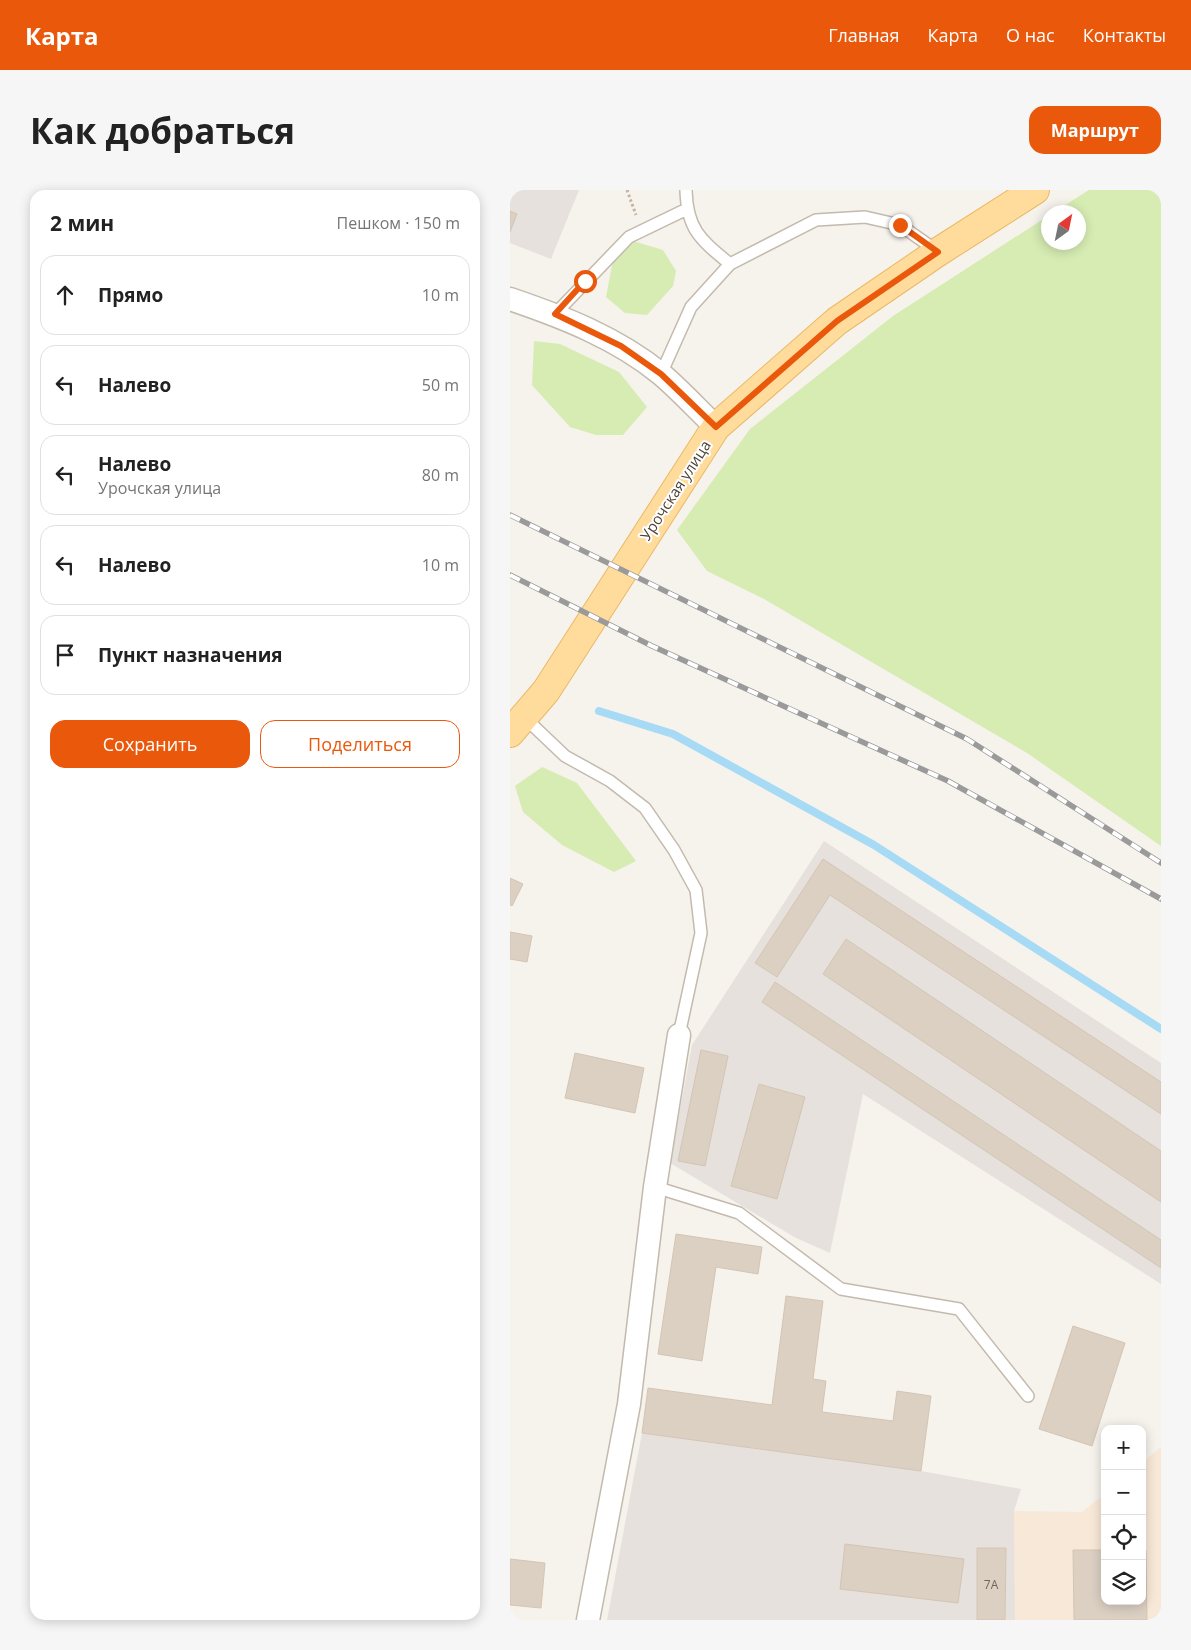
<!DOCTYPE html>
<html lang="ru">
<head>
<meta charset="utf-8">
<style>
	body { margin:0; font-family:"Open Sans",sans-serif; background:#f6f6f6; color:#222 }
	.controls { position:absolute; right:15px; bottom:15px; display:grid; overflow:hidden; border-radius:10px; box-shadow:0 2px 12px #0003 }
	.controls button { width:45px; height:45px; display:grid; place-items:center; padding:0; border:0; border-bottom:1px solid #e0e0e0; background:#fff; color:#222; font:25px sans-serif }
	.compass { position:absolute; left:531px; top:15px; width:45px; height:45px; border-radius:50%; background:#fff; box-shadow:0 2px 12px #0003; rotate:33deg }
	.stop { position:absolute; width:15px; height:15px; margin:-11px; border:4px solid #ea580c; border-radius:50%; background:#fff }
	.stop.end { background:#ea580c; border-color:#fff; box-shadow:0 1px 5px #0008 }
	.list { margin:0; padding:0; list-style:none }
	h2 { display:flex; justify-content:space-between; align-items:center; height:65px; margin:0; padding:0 20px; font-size:21px }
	h2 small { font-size:16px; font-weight:400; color:#767676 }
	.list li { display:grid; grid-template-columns:32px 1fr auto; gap:15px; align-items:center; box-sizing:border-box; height:80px; margin:0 10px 10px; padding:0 10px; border:1px solid #e0e0e0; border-radius:15px }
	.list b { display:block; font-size:19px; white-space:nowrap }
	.list p { margin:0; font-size:16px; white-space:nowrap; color:#767676 }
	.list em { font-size:16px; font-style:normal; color:#767676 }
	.actions { display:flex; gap:10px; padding:15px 20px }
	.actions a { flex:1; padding:11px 0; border:1px solid #ea580c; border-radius:15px; text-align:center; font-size:18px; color:#ea580c }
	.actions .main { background:#ea580c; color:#fff }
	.icon { flex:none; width:28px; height:28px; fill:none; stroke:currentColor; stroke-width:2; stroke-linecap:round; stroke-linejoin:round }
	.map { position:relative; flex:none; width:651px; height:1430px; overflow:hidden; border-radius:15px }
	header { display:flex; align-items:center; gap:30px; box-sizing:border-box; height:70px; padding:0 25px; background:#ea580c; color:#fff }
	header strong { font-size:24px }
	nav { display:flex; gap:28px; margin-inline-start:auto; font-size:18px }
	.intro { display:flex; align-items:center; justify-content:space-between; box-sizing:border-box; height:120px; padding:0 30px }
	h1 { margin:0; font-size:35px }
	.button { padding:12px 22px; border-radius:15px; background:#ea580c; color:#fff; font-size:18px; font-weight:700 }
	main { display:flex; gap:30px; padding:0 30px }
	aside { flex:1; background:#fff; border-radius:15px; box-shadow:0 2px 12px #0003 }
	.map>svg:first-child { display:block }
	.commercial { fill:#f8e8d7 }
	.industrial { fill:#e6e1dd }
	.green { fill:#d6ecb3 }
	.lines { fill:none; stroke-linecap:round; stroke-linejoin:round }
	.stream { stroke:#a7daf4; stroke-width:8 }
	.building { fill:#dcd0c3; stroke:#d4c5b3 }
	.service-casing { stroke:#c3baad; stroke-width:14 }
	.minor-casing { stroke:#c3baad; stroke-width:25 }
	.primary-casing { stroke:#eab966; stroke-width:30 }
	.path { stroke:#c5b49e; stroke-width:3; stroke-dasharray:2.5 2.5; stroke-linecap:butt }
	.service { stroke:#fff; stroke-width:11 }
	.minor { stroke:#fff; stroke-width:22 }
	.primary { stroke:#ffdc9c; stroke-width:28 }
	.rail-casing { stroke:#9a9a9a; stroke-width:5.5 }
	.rail { stroke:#fff; stroke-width:4; stroke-dasharray:11; stroke-linecap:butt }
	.route { stroke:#ea580c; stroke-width:6 }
	.labels { text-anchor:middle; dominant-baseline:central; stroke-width:4; stroke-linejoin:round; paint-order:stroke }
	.number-label { font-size:12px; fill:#70665b }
	.street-label { font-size:15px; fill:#4c4338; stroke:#fff }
</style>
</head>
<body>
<header>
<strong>Карта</strong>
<nav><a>Главная</a><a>Карта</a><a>О нас</a><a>Контакты</a></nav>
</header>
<div class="intro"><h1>Как добраться</h1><a class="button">Маршрут</a></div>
<main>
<aside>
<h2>2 мин<small>Пешком · 150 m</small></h2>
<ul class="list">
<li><svg class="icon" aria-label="ahead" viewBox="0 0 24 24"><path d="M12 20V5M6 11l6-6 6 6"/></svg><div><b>Прямо</b></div><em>10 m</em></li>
<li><svg class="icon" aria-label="left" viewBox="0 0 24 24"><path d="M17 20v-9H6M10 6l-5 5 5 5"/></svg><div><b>Налево</b></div><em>50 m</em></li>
<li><svg class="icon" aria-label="left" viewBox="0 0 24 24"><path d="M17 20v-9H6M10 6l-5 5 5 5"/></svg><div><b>Налево</b><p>Урочская улица</p></div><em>80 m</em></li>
<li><svg class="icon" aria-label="left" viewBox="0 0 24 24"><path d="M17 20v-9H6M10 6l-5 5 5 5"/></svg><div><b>Налево</b></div><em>10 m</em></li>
<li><svg class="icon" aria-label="arrive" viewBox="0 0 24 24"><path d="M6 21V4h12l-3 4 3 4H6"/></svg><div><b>Пункт назначения</b></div></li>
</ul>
<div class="actions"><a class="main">Сохранить</a><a>Поделиться</a></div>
</aside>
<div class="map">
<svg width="651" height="1430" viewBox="0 0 651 1430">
	<rect width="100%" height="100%" fill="#f6f2ec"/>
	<!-- commercial -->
	<path class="commercial" d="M651 1257V1430H505L504 1321 572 1322 595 1304V1411H632V1273Z"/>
	<!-- industrial -->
	<path class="industrial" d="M0 0H69L41 69 0 53Z
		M314 651 651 873V1094L353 904 320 1063 286 1048 160 973 182 855Z
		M132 1243 411 1281 511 1299 504 1321 505 1430H97Z"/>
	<!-- green -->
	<path class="green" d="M579 0H651V656L517 563 254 409 197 381 167 340 240 239 383 126 538 26V52H568V22H544Z
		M123 51 153 60 166 81 163 96 137 125 115 123 96 107 103 70Z
		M24 151 50 154 109 182 137 217 113 245H86L60 237 22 195Z
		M32 577 67 593 126 671 104 682 52 655 13 622 5 596Z"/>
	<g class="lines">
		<!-- stream -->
		<path class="stream" d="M89 521 163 544 364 655 651 839"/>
	</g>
	<!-- building -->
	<path class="building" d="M0 21 7 24 0 42Z
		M313 669 651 892V924L320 705 267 787 245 773Z
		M0 688 13 694 2 716 0 715Z
		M0 742 22 746 17 772 0 769Z
		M336 749 651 961V1012L313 784Z
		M265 792 651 1050V1078L252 812Z
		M191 860 218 866 195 976 168 971Z
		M65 863 134 878 125 923 55 908Z
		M249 894 295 907 267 1009 221 996Z
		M166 1044 252 1057 248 1084 206 1077 192 1171 148 1164Z
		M276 1106 313 1111 303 1189 316 1191 312 1222 383 1231 387 1201 421 1206 411 1281 132 1243 138 1198 262 1215Z
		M563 1136 615 1153 582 1256 529 1239Z
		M335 1354 454 1369 448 1413 330 1399Z
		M467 1358H496L495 1430H467Z
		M563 1360H595V1411H632V1360H636L637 1430H564Z
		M0 1369 35 1373 31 1418 0 1415Z"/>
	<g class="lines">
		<defs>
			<path id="service" d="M176 0C177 40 191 50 220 74
				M45 124 119 47 177 19
				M151 184 181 117 220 74 306 30 355 27 390 35 427 61
				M14 527 55 566 100 591 135 618 164 660 186 700 191 743 169 845
				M145 997 229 1023 331 1099 449 1119 518 1206"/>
			<path id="minor" d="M0 109C53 127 107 148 151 184 170 200 188 220 206 237
				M78 1430 119 1214 145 997 169 845"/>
			<path id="primary" d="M0 543 36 501 206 237 327 131 428 62 525 0"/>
		</defs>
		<!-- service casing -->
		<use href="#service" class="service-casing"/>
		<!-- minor casing -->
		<use href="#minor" class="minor-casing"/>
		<!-- primary casing -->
		<use href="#primary" class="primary-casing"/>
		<!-- path -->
		<path class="path" d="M117 0 126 25"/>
		<!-- service -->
		<use href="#service" class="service"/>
		<!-- minor -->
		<use href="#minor" class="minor"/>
		<!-- primary -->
		<use href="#primary" class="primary"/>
		<defs>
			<path id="rail" d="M0 325 457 549 651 673
				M0 385 142 456 438 591 651 709"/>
		</defs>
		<!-- rail casing -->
		<use href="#rail" class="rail-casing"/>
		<!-- rail -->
		<use href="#rail" class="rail"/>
	</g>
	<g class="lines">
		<!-- route -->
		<path class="route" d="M75 91 45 124 111 156 151 184 206 237 327 131 428 62 390 35"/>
	</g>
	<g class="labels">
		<!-- number labels -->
		<g class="number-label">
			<text x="481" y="1394">7А</text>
		</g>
		<!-- street labels -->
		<g class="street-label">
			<text transform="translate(165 300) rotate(-57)">Урочская улица</text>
		</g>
	</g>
</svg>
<div class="controls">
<button>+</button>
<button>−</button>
<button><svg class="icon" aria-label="locate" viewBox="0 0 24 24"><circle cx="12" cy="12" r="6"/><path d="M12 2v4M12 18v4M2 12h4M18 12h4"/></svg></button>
<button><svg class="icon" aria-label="layers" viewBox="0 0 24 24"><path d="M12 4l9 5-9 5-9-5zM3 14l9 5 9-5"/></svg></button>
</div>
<svg class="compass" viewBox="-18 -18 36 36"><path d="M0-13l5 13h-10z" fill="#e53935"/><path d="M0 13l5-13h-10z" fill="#767676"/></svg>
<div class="stop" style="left:75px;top:91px"></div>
<div class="stop end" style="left:390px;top:35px"></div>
</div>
</main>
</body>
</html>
